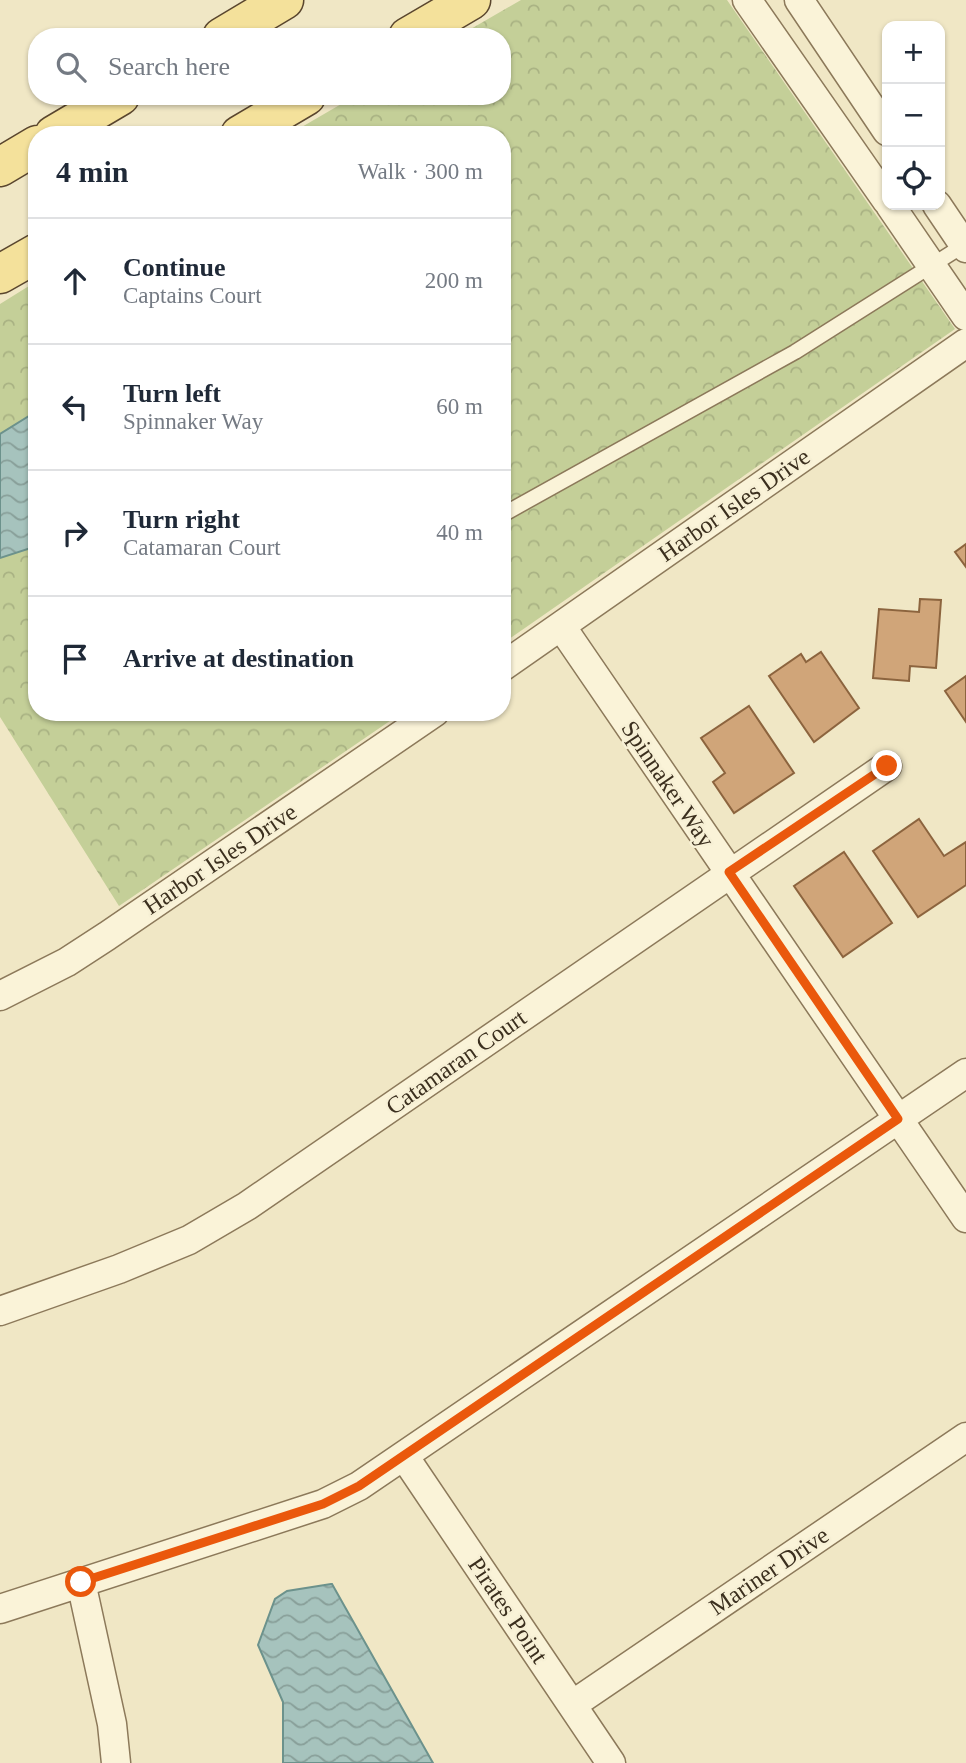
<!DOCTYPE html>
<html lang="en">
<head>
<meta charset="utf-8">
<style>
	body { margin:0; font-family:Georgia,serif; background:#f2f2f3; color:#1f2937 }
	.controls { position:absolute; right:21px; top:21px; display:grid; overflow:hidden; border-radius:14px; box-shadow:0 2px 5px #0004 }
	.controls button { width:63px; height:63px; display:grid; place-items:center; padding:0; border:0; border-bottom:2px solid #e0e1e3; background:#fff; color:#1f2937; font:35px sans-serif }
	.stop { position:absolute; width:21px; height:21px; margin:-16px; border:5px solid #ea580c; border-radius:50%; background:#fff }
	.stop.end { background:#ea580c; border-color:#fff; box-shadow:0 2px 7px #0008 }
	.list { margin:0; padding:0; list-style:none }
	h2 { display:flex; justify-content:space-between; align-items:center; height:91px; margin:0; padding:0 28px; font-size:30px }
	h2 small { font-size:23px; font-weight:400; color:#747a83 }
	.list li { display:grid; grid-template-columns:46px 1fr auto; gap:21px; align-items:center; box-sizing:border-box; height:126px; padding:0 28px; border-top:2px solid #e0e1e3 }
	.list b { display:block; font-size:26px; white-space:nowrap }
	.list p { margin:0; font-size:23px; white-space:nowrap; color:#747a83 }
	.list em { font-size:23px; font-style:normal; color:#747a83 }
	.icon { flex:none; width:38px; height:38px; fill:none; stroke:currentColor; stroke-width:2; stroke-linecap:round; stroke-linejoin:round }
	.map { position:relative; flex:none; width:966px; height:1763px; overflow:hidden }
	.search { position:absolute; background:#fff; box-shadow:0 2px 5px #0004; left:28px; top:28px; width:483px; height:77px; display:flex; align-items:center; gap:18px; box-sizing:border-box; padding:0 24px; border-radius:28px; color:#747a83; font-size:26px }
	.panel { position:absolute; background:#fff; box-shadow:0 2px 5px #0004; left:28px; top:126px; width:483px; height:595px; border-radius:28px }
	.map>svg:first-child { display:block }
	.park { fill:url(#park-crowns) }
	.water { fill:url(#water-waves); stroke:#6c928c; stroke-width:2 }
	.building { fill:#d0a579; stroke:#8c643e; stroke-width:2 }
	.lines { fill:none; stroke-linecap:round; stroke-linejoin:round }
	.lane-casing { stroke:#8c795a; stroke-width:17 }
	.street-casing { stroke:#8c795a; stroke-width:31 }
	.primary-casing { stroke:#5a462e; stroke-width:41 }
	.lane { stroke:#faf3d8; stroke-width:14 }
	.street { stroke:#faf3d8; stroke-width:28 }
	.primary { stroke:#f4e19b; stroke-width:38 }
	.route { stroke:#ea580c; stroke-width:9 }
	.labels { text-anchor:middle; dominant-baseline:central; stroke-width:5; stroke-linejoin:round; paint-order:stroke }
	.street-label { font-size:24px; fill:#3b2f1e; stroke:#f7f0d5 }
</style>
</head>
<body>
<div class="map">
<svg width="966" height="1763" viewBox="0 0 966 1763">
	<defs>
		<pattern id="park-crowns" width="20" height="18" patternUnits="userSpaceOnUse" patternTransform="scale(1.75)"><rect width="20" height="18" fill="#c4cf98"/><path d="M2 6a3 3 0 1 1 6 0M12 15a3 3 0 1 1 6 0" fill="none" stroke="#a9b283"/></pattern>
		<pattern id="water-waves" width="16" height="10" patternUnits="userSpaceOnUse" patternTransform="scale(1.75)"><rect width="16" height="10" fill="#a6c3bd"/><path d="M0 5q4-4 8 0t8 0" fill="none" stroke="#889f99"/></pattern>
	</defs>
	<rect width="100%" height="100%" fill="#f0e7c5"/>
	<!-- park -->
	<path class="park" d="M521 0H727L955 329 502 644V135H288L355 96H502V37H457Z
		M37 281V411L0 434V304Z
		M37 546V712H403L119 906 0 717V558Z"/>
	<!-- water -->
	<path class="water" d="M37 411V546L0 558V434Z
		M331 1584H332L433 1763H283V1702L258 1645 275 1599 287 1591Z"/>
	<!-- building -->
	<path class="building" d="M966 544V567L955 552Z
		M920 599 941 600 936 668 910 666 909 681 873 678 879 609 919 612Z
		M821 652 859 708 814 742 769 676 801 654 806 662Z
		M966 676V722L945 691Z
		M749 706 794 773 734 813 713 782 725 773 701 738Z
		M919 819 944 856 966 842V885L918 917 873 851Z
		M844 852 892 923 843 957 794 886Z"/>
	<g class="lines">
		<defs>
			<path id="lane" d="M502 515 795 352 964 245"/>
			<path id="street" d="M747 0 887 201
				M799 0 887 131
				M890 205 966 316
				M937 205 966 248
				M561 626 966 1218
				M502 667 966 343
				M0 996 67 962 107 936 435 712
				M0 1311 119 1269 189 1240 247 1206 887 766
				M404 1456 611 1763
				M81 1582 112 1724 116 1763
				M0 1609 323 1504 359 1486 966 1073
				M572 1705 966 1437"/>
			<path id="primary" d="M222 37 284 0
				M408 37 471 0
				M54 135 120 96
				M240 135 306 96
				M0 167 37 145
				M0 274 37 253"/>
		</defs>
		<!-- lane casing -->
		<use href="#lane" class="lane-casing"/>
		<!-- street casing -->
		<use href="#street" class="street-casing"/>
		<!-- primary casing -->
		<use href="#primary" class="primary-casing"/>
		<!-- lane -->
		<use href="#lane" class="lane"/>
		<!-- street -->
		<use href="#street" class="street"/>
		<!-- primary -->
		<use href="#primary" class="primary"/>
	</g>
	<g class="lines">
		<!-- route -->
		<path class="route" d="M81 1582 323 1504 359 1486 898 1119 729 872 887 766"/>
	</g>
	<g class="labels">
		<!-- street labels -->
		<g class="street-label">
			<text transform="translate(734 505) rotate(-35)">Harbor Isles Drive</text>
			<text transform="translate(668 784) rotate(56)">Spinnaker Way</text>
			<text transform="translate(220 859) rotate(-34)">Harbor Isles Drive</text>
			<text transform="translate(456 1062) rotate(-35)">Catamaran Court</text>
			<text transform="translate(769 1571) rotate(-34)">Mariner Drive</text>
			<text transform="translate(508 1610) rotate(56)">Pirates Point</text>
		</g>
	</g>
</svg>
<div class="controls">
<button>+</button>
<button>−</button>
<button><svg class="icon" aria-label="locate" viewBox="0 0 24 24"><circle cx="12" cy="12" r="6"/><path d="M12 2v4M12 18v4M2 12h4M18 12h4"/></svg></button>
</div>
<div class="stop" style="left:81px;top:1582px"></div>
<div class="stop end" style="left:887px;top:766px"></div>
<div class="search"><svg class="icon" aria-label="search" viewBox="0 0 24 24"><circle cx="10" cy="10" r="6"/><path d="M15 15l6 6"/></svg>Search here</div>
<section class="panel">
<h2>4 min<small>Walk · 300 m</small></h2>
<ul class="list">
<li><svg class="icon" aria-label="ahead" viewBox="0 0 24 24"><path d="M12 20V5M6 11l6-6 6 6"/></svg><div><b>Continue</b><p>Captains Court</p></div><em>200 m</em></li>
<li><svg class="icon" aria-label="left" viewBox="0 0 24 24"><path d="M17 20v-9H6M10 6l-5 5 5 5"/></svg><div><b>Turn left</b><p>Spinnaker Way</p></div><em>60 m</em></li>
<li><svg class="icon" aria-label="right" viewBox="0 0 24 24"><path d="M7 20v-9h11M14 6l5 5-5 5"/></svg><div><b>Turn right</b><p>Catamaran Court</p></div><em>40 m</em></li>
<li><svg class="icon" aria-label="arrive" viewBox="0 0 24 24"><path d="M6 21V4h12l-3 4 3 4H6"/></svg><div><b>Arrive at destination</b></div></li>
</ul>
</section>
</div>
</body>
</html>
